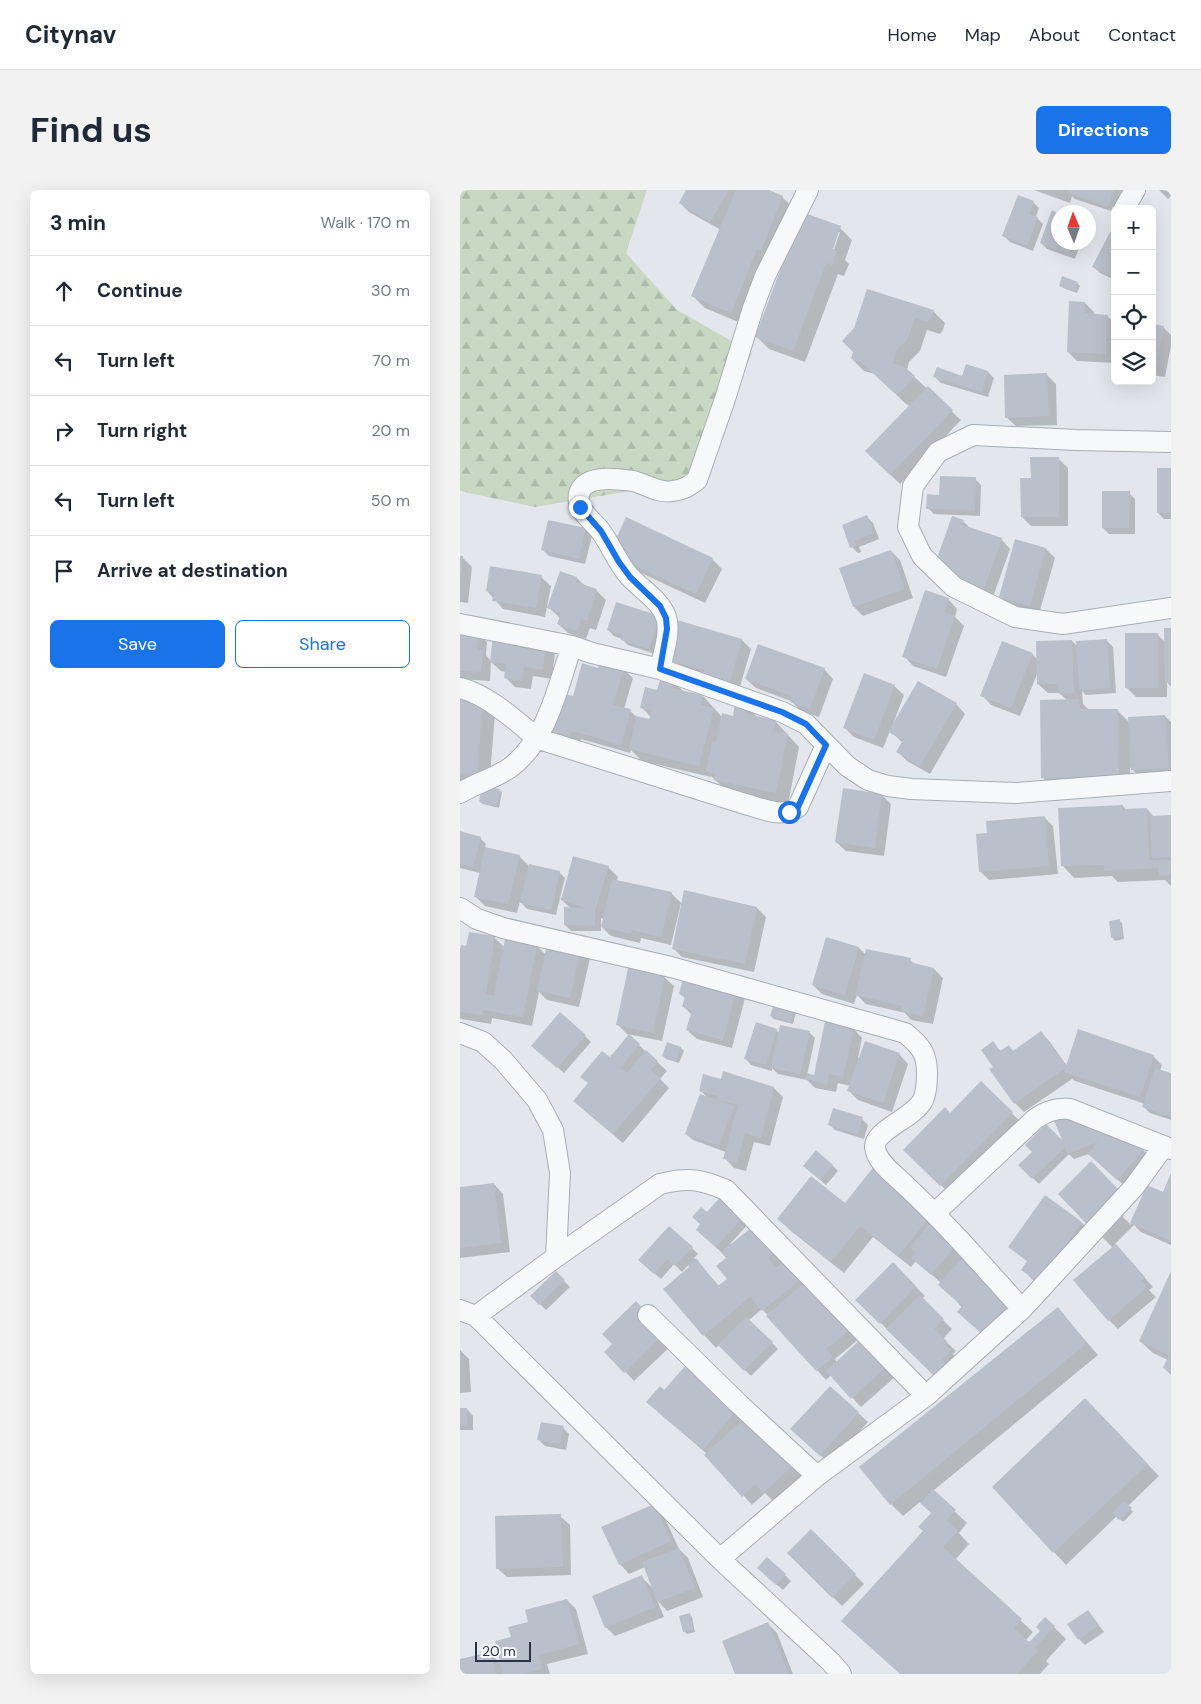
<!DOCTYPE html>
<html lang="en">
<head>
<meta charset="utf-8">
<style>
	body { margin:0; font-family:"DM Sans",sans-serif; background:#f2f2f3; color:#1f2937 }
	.controls { position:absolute; right:15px; top:15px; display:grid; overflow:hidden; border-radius:8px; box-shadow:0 5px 20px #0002 }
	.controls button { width:45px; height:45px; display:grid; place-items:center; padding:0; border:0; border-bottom:1px solid #e0e1e3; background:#fff; color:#1f2937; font:25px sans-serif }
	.compass { position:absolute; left:591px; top:15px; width:45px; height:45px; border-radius:50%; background:#fff; box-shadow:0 5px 20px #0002; rotate:358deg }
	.scale { position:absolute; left:15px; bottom:12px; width:56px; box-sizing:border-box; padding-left:5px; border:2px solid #293347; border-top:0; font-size:14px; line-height:18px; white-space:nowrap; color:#293347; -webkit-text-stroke:4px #f4f6f9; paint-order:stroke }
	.stop { position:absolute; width:15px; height:15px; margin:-11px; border:4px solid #1a73e8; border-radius:50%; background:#fff }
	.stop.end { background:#1a73e8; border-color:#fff; box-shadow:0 1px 5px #0008 }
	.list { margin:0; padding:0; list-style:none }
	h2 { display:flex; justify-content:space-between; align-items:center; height:65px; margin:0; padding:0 20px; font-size:21px }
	h2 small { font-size:16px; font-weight:400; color:#747a83 }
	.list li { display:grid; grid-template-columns:32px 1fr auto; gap:15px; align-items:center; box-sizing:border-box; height:70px; padding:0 20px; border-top:1px solid #e0e1e3 }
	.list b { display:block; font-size:19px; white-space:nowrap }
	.list em { font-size:16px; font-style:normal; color:#747a83 }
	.actions { display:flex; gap:10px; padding:15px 20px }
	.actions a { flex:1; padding:11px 0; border:1px solid #1a73e8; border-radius:8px; text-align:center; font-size:18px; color:#1a73e8 }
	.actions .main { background:#1a73e8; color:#fff }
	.icon { flex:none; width:28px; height:28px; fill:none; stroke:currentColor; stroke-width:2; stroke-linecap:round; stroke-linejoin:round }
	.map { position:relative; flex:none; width:711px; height:1484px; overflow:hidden; border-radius:8px }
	header { display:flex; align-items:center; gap:30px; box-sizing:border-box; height:70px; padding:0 25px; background:#fff; border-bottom:1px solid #e0e1e3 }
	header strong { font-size:24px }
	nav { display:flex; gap:28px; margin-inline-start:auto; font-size:18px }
	.intro { display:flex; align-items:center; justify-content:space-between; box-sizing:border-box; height:120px; padding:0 30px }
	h1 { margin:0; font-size:35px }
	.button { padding:12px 22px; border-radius:8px; background:#1a73e8; color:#fff; font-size:18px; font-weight:700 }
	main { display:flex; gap:30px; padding:0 30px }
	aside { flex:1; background:#fff; border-radius:8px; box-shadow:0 5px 20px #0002 }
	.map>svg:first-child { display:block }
	.forest { fill:url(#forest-firs) }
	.shadow { fill:#0003; fill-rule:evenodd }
	.building { fill:#bac0cb }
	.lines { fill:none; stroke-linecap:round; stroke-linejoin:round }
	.minor-casing { stroke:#a7adb8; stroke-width:22 }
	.minor { stroke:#f7f8fa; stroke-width:20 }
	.route { stroke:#1a73e8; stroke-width:6 }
</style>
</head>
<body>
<header>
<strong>Citynav</strong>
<nav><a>Home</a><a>Map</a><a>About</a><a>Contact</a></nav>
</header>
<div class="intro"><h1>Find us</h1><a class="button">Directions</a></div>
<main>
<aside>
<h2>3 min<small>Walk · 170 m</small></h2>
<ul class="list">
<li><svg class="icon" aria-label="ahead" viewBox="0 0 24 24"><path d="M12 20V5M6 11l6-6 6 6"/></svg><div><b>Continue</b></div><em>30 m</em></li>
<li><svg class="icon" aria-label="left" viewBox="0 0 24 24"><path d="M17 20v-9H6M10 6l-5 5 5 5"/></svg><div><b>Turn left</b></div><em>70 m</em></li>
<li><svg class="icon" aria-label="right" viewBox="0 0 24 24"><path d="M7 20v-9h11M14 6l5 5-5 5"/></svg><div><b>Turn right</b></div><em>20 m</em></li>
<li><svg class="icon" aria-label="left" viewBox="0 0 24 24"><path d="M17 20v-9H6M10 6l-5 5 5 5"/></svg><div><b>Turn left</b></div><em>50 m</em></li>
<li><svg class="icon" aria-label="arrive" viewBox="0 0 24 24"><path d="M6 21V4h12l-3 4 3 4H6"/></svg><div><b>Arrive at destination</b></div></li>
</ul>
<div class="actions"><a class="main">Save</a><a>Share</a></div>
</aside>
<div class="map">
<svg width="711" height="1484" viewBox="0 0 711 1484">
	<defs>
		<pattern id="forest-firs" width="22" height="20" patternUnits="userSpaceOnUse" patternTransform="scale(1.25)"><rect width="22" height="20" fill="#c8d8c3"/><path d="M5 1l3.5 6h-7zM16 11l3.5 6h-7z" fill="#acbaa9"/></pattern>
	</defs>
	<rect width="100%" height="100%" fill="#e3e7ed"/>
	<!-- forest -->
	<path class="forest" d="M0 0H187L166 63 216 119 292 163 236 290 75 317 0 301Z"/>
	<!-- shadow -->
	<path class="shadow" d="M228 0H305L322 7 335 19 283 134 245 118 233 106 261 40 229 22 220 13Z
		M574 0H662L654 22 615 9 612 6 610 13Z
		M699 0H711V6L708 9Z
		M573 12 579 18 576 27 583 34 573 61 550 52 544 46Z
		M593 22 598 24V52H621L615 69 587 59 581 53Z
		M380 38 392 50 385 70 389 74 384 86 378 84 345 172 309 159 297 147ZM377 42H380L372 65 369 64Z
		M655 45V90L640 83 634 77Z
		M617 93 620 96 617 103 603 98 601 95Z
		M625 113 634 122V125L647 126 655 133V173L617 171 608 162Z
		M473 121 485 133 483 140 480 144 467 140 460 161 449 172 447 180 501 230 440 294 406 261 450 216 446 214 415 184 404 181 392 169 394 162 384 151Z
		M692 135 703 137 711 145V156L705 187 692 185Z
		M507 176 528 182 534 188 528 207 481 193 475 187H503Z
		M587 185 596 194 597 235 556 236 546 227Z
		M598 268 608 278V336H571L562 327 572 289Z
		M711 280V329H704L698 323Z
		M515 289 521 295 520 326 474 324 468 318Z
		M669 303 675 309V344H649L643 338Z
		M407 327 413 333 419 349 399 357 401 362 398 363 392 357 384 336Z
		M89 331 126 340 132 346 125 374 89 366 83 360Z
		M504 332 511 339 541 349 550 359 533 407 493 393 477 371Z
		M556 351 586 359 595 368 579 424 550 416 540 406Z
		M431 361 440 370 453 408 403 426 394 417 380 379Z
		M0 367 3 368 12 377 8 413 0 412Z
		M252 369 262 379 245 413 160 373Z
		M81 387 91 396 85 427 43 419 27 401Z
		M117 388 126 397 137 401 146 410 136 440 130 438 126 449 108 443 98 434 100 428 89 418Z
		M488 409 497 419 495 427 504 436 486 487 453 476 444 466Z
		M157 414 205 433 195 464 168 455 162 449 154 446 148 440Z
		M218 432 282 450 291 459 279 500 217 479 207 469Z
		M711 440V497L707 492V507H676L666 497 697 444 706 453Z
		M0 441 18 443 27 452 26 465 31 471 34 447 95 462 92 489 73 486 71 499 55 497 46 488V482L41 481 31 472 30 491 0 489Z
		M612 451 618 457 647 451 653 457 656 503 626 505 622 501 623 514 629 520H657L669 532 705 526 711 532V587L682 589 670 577 671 598 594 599 582 587 607 510 599 503H588L578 494V482L560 526 531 515 522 505 572 464 578 470Z
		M139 479H163L173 488 164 519 170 521 178 528 190 531 191 527 182 518 198 501 213 491 224 502 243 506 262 527H274L287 516 298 528 315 531 339 557 328 614 268 602 251 586V587L182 571 171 560 170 563 121 549 119 559 100 553 114 508Z
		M364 479 373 489 359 527 341 521 331 511 296 498 286 489Z
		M459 493 496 514 505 524 470 584 447 571 438 562 443 553 430 541 423 558 394 547 385 538 434 496 444 505 433 534 434 535Z
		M0 511 23 512 35 524 29 598 39 600 42 602 39 618 23 614 20 612 23 596 0 594Z
		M422 605 431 614 424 666 386 661 376 652Z
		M663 616 666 620 687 619 694 627 711 626V696L705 690 658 692 652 686 614 688 602 675Z
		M584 627 593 636 598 684 529 690 520 681 528 644Z
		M0 642 20 648 26 654 25 658 59 666 69 676 99 682 105 688 100 708H103L148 677 158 687 157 691 211 703 221 713 211 755 181 748 180 753 151 746 142 737 144 729 141 728V741H111L105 735 111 719 100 708 96 725 67 719 60 711 57 723 25 716 15 706 20 683 0 678Z
		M297 718 306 727 294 782 222 767 213 758Z
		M659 731 662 733 664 749 655 751 653 748Z
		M34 747 44 757 77 756 86 765 89 752 130 768 119 817 87 810 79 802 72 836 32 828 31 834 1 829 0 828V767L7 757Z
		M367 749 399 758 406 765 450 770 455 775 474 779 483 788 473 834 451 830 445 823 406 814 397 805 394 814 362 804 353 795Z
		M225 785 285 808 272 858 237 849 227 840 232 825 224 817 226 809 220 804Z
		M204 787 214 796 202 851 167 844 158 835Z
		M333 821 336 823 333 834 314 829 311 826Z
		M393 838 402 848 398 868 439 864 448 874 432 922 398 910 389 901 391 896 378 893 376 902 355 898 347 890 318 884 312 878V881L291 875 285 868 316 840 320 844 349 842 355 848 347 885 355 886Z
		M581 842 590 852 607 876 693 866 702 875 700 881 711 884V930L690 923 684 917 685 914 615 891 612 889 564 922 555 913 535 877 533 853 542 862 549 857 554 862Z
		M125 846 131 852 104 883 79 861Z
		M208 853 221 858 224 861 219 873 206 869 203 866Z
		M179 855 207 881 200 889 209 898 163 953 124 920 150 869Z
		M262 890 314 898 323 907 310 956 294 952 286 981 274 978 265 968 266 962 233 950 226 944 248 908 240 900Z
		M521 893 564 935 493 1007 445 960 490 924Z
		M402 929 408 935 404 949 375 940 369 934Z
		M655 935 693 969 667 998 629 964 614 969 609 964 579 994 560 975Z
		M419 972 556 1106 532 1153 481 1093 456 1071 451 1077 413 1047 384 1083 331 1041 319 1029 385 1014Z
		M372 975 378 981 366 995 350 981Z
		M711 986V1055L681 1042 674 1035 655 1054 693 1097 689 1100 696 1107 658 1139 649 1130 653 1058 600 1004 657 1021 671 1035 687 996 703 1003Z
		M34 994 43 1004 50 1062 0 1068V998Z
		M262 1006 290 1032 270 1054 271 1055 297 1034 400 1148 375 1169 377 1172 402 1150 436 1186 401 1217 371 1185 366 1190 302 1119 289 1130 318 1159 291 1186 259 1155 256 1158 244 1145 231 1077 229 1074 222 1082 214 1074 201 1089 186 1076 232 1058 238 1064 234 1068 260 1097 268 1089V1068L243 1046 247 1023Z
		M622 1033 631 1042 588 1100 572 1089 562 1079 568 1072 549 1056Z
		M433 1074 465 1106 462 1109 492 1139 483 1149 496 1161 493 1164 499 1171 490 1179 430 1142 397 1110Z
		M96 1083 110 1097 86 1120 72 1106Z
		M711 1084V1185L704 1178 708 1170 693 1163 680 1151Z
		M176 1113 215 1152 174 1191 146 1162 153 1154Z
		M598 1119 638 1165 473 1301 507 1333 499 1343 509 1354 495 1370 573 1442 566 1450 570 1453 594 1437 606 1449 586 1471 589 1474 580 1484H440L465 1342 472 1323 460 1312 443 1326 431 1314Z
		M0 1160 9 1169 11 1202 0 1203Z
		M234 1168 345 1282 313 1311 305 1303 292 1315 247 1264 197 1221 205 1202Z
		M370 1197 408 1232 370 1274 341 1248Z
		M0 1219H7L13 1226V1240H0Z
		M637 1222 699 1286 668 1316 673 1322 663 1332 657 1326 606 1375 533 1297Z
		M103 1238 109 1244 106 1260 85 1256 79 1250Z
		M194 1315 203 1324 219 1359 228 1368 243 1407 207 1421 197 1410 204 1427 155 1446 146 1437 182 1387 193 1399 185 1377 169 1384 160 1374Z
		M100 1326 110 1335 111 1385 47 1387 37 1378Z
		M351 1341 404 1394 382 1416 328 1363Z
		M307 1368 331 1391 323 1400 304 1384Z
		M107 1410 116 1419 128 1464 87 1474 90 1484H0V1471L30 1463 42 1475 52 1448 70 1433Z
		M628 1421 644 1442 625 1455 619 1449Z
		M230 1425 232 1427 235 1442 227 1444 224 1441Z
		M308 1434 317 1443 333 1484H277Z"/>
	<!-- building -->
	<path class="building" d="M226 0H269L250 32 219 13Z
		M276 0H309L323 6 301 60 297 59 271 123 231 106Z
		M609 0H654L648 17 608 3Z
		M558 5 574 11 569 24 578 27 567 56 542 46Z
		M592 20 598 23V52H613L609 64 580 53Z
		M342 22 381 36 373 59 377 60 372 75 366 73 333 161 295 147Z
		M650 42 655 44V88L632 77Z
		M602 86 618 92 615 101 599 96Z
		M407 99 474 120 471 128 467 132 455 128 448 148 437 160 433 173 446 178 455 186 438 204 433 202 401 172 391 169 393 162 382 151 394 138Z
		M609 111 625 112V123L648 125 646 164 607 162Z
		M692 134 704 136 696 179 692 178Z
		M506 174 528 181 522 202 473 187 477 177 502 186Z
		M587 183 589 226 545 228 544 185Z
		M468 196 493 220 430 285 405 261Z
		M570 267H599V327H561L560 288H571Z
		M697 278H711V323H697Z
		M480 286 516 287 515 320 466 319 467 304 479 305Z
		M642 301H670L669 338H642Z
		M407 325 414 343 394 351 396 356 390 358 382 335Z
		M492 326 504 330 503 335 542 348 524 399 482 384 486 375 476 371Z
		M166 327 253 368 236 404 149 364Z
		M88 330 126 338 119 369 81 360Z
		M555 349 586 358 570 416 539 407Z
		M431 360 445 399 393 417 379 378Z
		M0 366H3L1 385H0Z
		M30 376 82 385 76 418 32 411 34 403 26 401Z
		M100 381 117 387 116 392 137 399 127 431 121 429 117 441 97 434 101 423 87 418Z
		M465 400 489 408 484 422 495 426 477 479 442 467Z
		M156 412 200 426 189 459 161 450 162 445 147 440Z
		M217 430 282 449 270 492 243 484 244 480 206 470Z
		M704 438H711V493H705Z
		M0 440 19 441 17 460H23L21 482 0 481Z
		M665 443H698V498H665Z
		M33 445 86 452 83 480 64 477 62 491 44 488 46 474 30 472Z
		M647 449 650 498 619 500 616 451Z
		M612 450 614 503 599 504 598 494H577L576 451Z
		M542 451 573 463 551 518 520 506Z
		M298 454 365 478 350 519 330 512 332 506 285 489Z
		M140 471 164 478 153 515 171 519 161 555 112 541 109 550 90 545 101 503 113 506 122 473 138 478Z
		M404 483 435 495 414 550 383 538Z
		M201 487 213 490 211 498 243 505 241 515 254 518 239 576 169 559 176 526 189 529 192 520 180 518 185 497 197 500Z
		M458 491 497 513 460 576 436 562 443 550 428 542Z
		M0 509 23 511 17 585 0 583Z
		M619 509 620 519H658L659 586 581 588 580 510Z
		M275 513 287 515 286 524 316 530 314 541 328 544 316 603 254 590 256 584 246 581 252 551 256 552 262 523 273 526Z
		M705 525 709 578 671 580 668 527Z
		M22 595 40 599 37 616 19 612Z
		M383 598 422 604 415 658 375 652Z
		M663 615V619L687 618 689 670H711V685L699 686 698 678 644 681V675L601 676 598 618Z
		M711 625V667L692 668 690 626Z
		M585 626 589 676 519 682 516 644 527 643 526 631Z
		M0 641 21 647 13 677 0 674Z
		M25 657 60 665 48 714 14 707Z
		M113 666 149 676 135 720V736L104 735V717L126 718 101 710Z
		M69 674 100 681 91 720 60 713Z
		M152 689 212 702 201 747 172 740 171 744 141 737Z
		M224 700 297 717 285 774 212 759Z
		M660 729 662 747 651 748 649 731Z
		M9 742 35 746 26 804 34 806 45 749 77 755 63 827 23 820 22 825 0 822V759L1 755 6 756Z
		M366 747 399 757 385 805 352 795Z
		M88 750 121 758 110 808 77 801Z
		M406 759 451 768 450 772 474 778 463 826 441 821 442 816 395 805Z
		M168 778 205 786 193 843 156 835Z
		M224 784 277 797 263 850 226 840 232 820 222 817 225 806 219 804Z
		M314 813 334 819 331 832 310 826Z
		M100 822 126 845 97 878 71 856Z
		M365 831 394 837 383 887 369 884 367 894 345 889 346 883 354 885Z
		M296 832 317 839 306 875 284 869Z
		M320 835 350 841 340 884 311 878Z
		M618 839 694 865 680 907 604 882 606 878 554 914 529 879 533 877 521 860 533 851 540 861 549 855 553 861 581 841 606 876Z
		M169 844 180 854 160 878 167 883 186 860 198 871 191 880 201 888 153 944 113 911 128 893 120 887 142 861 150 867Z
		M405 851 440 863 423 913 387 901Z
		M207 852 221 857 216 872 202 866Z
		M695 878 711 883V927L682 917Z
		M263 881 314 897 301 948 285 943 277 973 263 969 278 915 257 910 258 906 239 901 243 884 261 889Z
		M521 891 553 922 480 996 443 960 485 917 490 923Z
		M240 904 274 916 259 956 225 944Z
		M373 918 403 927 398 944 368 935Z
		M634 924 643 946 655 933 684 959 657 990 628 964 638 952 607 964 605 957 572 989 558 975 572 962 565 955 586 934 602 950 593 928Z
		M356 960 373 975 360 990 343 976Z
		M419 970 476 1020 438 1066 400 1036 371 1072 317 1029 351 986 385 1013Z
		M631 971 659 1000 649 1011 664 1026 641 1049 598 1004Z
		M711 983V1051L670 1033 687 995 703 1002Z
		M34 993 41 1053 0 1058V997Z
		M262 1005 285 1025 256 1057 236 1040 240 1034 232 1027 241 1017 247 1022Z
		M585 1005 622 1032 579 1092 561 1080 567 1071 548 1057Z
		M476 1026 502 1048 471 1085 451 1068 456 1062 450 1057Z
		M297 1033 319 1059 308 1068 316 1078 325 1070 341 1089 302 1121 290 1107 243 1146 203 1099 229 1077 228 1075 236 1068 258 1096 267 1089 256 1076 266 1068 261 1062Z
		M209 1036 233 1057 215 1076 207 1069 194 1084 178 1070Z
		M656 1054 685 1087 681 1090 687 1097 648 1131 613 1090Z
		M508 1061 557 1105 522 1144 497 1122 502 1116 478 1095Z
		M433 1072 456 1096 420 1134 395 1110Z
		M96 1081 105 1090 79 1115 70 1106Z
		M711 1081V1182L703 1178 709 1165 679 1151Z
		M346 1091 392 1138 366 1159 373 1167 356 1181 306 1126Z
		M460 1105 484 1129 474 1139 487 1151 485 1155 491 1160 482 1169 487 1175 475 1187 426 1139Z
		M176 1111 206 1142 164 1183 144 1162 152 1154 142 1144Z
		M598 1117 627 1153 430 1315 399 1277Z
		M286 1127 313 1152 284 1181 258 1155Z
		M402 1148 427 1176 391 1209 366 1181Z
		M234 1166 286 1209 243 1260 186 1212 200 1196 204 1200Z
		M370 1196 399 1222 360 1266 330 1239Z
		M625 1208 688 1274 593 1363 532 1297Z
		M0 1218H7V1235L0 1234Z
		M285 1228 337 1272 303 1303 295 1294 282 1307 244 1265Z
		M81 1232 104 1236 100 1254 77 1250Z
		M473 1299 496 1320 487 1330 498 1341 483 1357 562 1429 554 1438 569 1452 580 1441 576 1437 585 1427 595 1436 575 1458 578 1461 557 1484H440L381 1431 463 1341 458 1337 471 1323 460 1313Z
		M664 1311 672 1318 659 1330 652 1323Z
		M194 1314 211 1351 159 1375 141 1337Z
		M101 1324 103 1377 36 1379 35 1326Z
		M351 1339 396 1384 372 1408 327 1363Z
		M219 1358 235 1398 197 1412 182 1372Z
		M307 1367 326 1384 316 1395 297 1378Z
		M182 1385 195 1417 145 1438 132 1406Z
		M107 1409 119 1454 79 1465 82 1479 63 1484H43L35 1451 51 1447 48 1437 68 1432 65 1420Z
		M628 1420 639 1435 618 1450 607 1434Z
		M230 1423 233 1440 223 1442 219 1426Z
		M308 1432 329 1484H275L262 1451Z
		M30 1462 36 1484H0V1469Z"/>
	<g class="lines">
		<defs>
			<path id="minor" d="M664 19 675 0
				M711 252 616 250 513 245 478 262 453 296 448 337 462 366 494 397 555 427 603 434 711 418
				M0 434 112 456 132 463 200 479 322 522 346 534 387 576 408 590 428 596 451 599 555 603 711 591
				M200 479C203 464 211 442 206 427 200 410 182 400 170 387 157 373 151 354 139 339 133 332 124 325 120 316 118 311 118 306 120 301 128 284 158 289 173 291 186 294 199 304 213 301 223 300 229 296 237 290L265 209 293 118 305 86 348 0
				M0 498C26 504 56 530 76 548L285 614C301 618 323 629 338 617L366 555
				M0 603C16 593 36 588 51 577 88 548 97 498 112 456
				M0 718 17 729 43 738 211 777 445 843C461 856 467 863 467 884 467 893 466 903 463 910 454 928 414 940 415 957 416 972 435 985 445 995 487 1034 524 1077 562 1119
				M0 843 23 852 43 870 77 910 93 940 100 983 96 1067
				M475 1023 575 929C587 921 596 918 610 919L711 959
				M0 1120 16 1126 260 1369 371 1472 381 1484
				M188 1125 280 1215 357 1286
				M16 1126 96 1067 200 994C228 987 240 989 266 1000L466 1206
				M260 1369 357 1286 466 1206 562 1119 674 997 704 956"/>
		</defs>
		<!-- minor casing -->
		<use href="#minor" class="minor-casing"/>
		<!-- minor -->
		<use href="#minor" class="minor"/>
	</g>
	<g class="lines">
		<!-- route -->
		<path class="route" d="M120 317 141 341 159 372 170 387 200 416 206 428 207 439 200 479 322 522 346 534 366 555 338 617 329 622"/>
	</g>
</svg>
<div class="controls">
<button>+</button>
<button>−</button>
<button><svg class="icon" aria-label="locate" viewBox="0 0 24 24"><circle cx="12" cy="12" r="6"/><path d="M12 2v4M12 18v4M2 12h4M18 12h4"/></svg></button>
<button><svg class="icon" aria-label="layers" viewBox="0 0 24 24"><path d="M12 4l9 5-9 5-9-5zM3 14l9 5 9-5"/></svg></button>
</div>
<svg class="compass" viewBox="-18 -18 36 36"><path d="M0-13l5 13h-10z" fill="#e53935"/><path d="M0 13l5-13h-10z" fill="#747a83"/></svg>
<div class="scale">20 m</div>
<div class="stop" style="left:329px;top:622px"></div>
<div class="stop end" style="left:120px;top:317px"></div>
</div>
</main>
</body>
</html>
